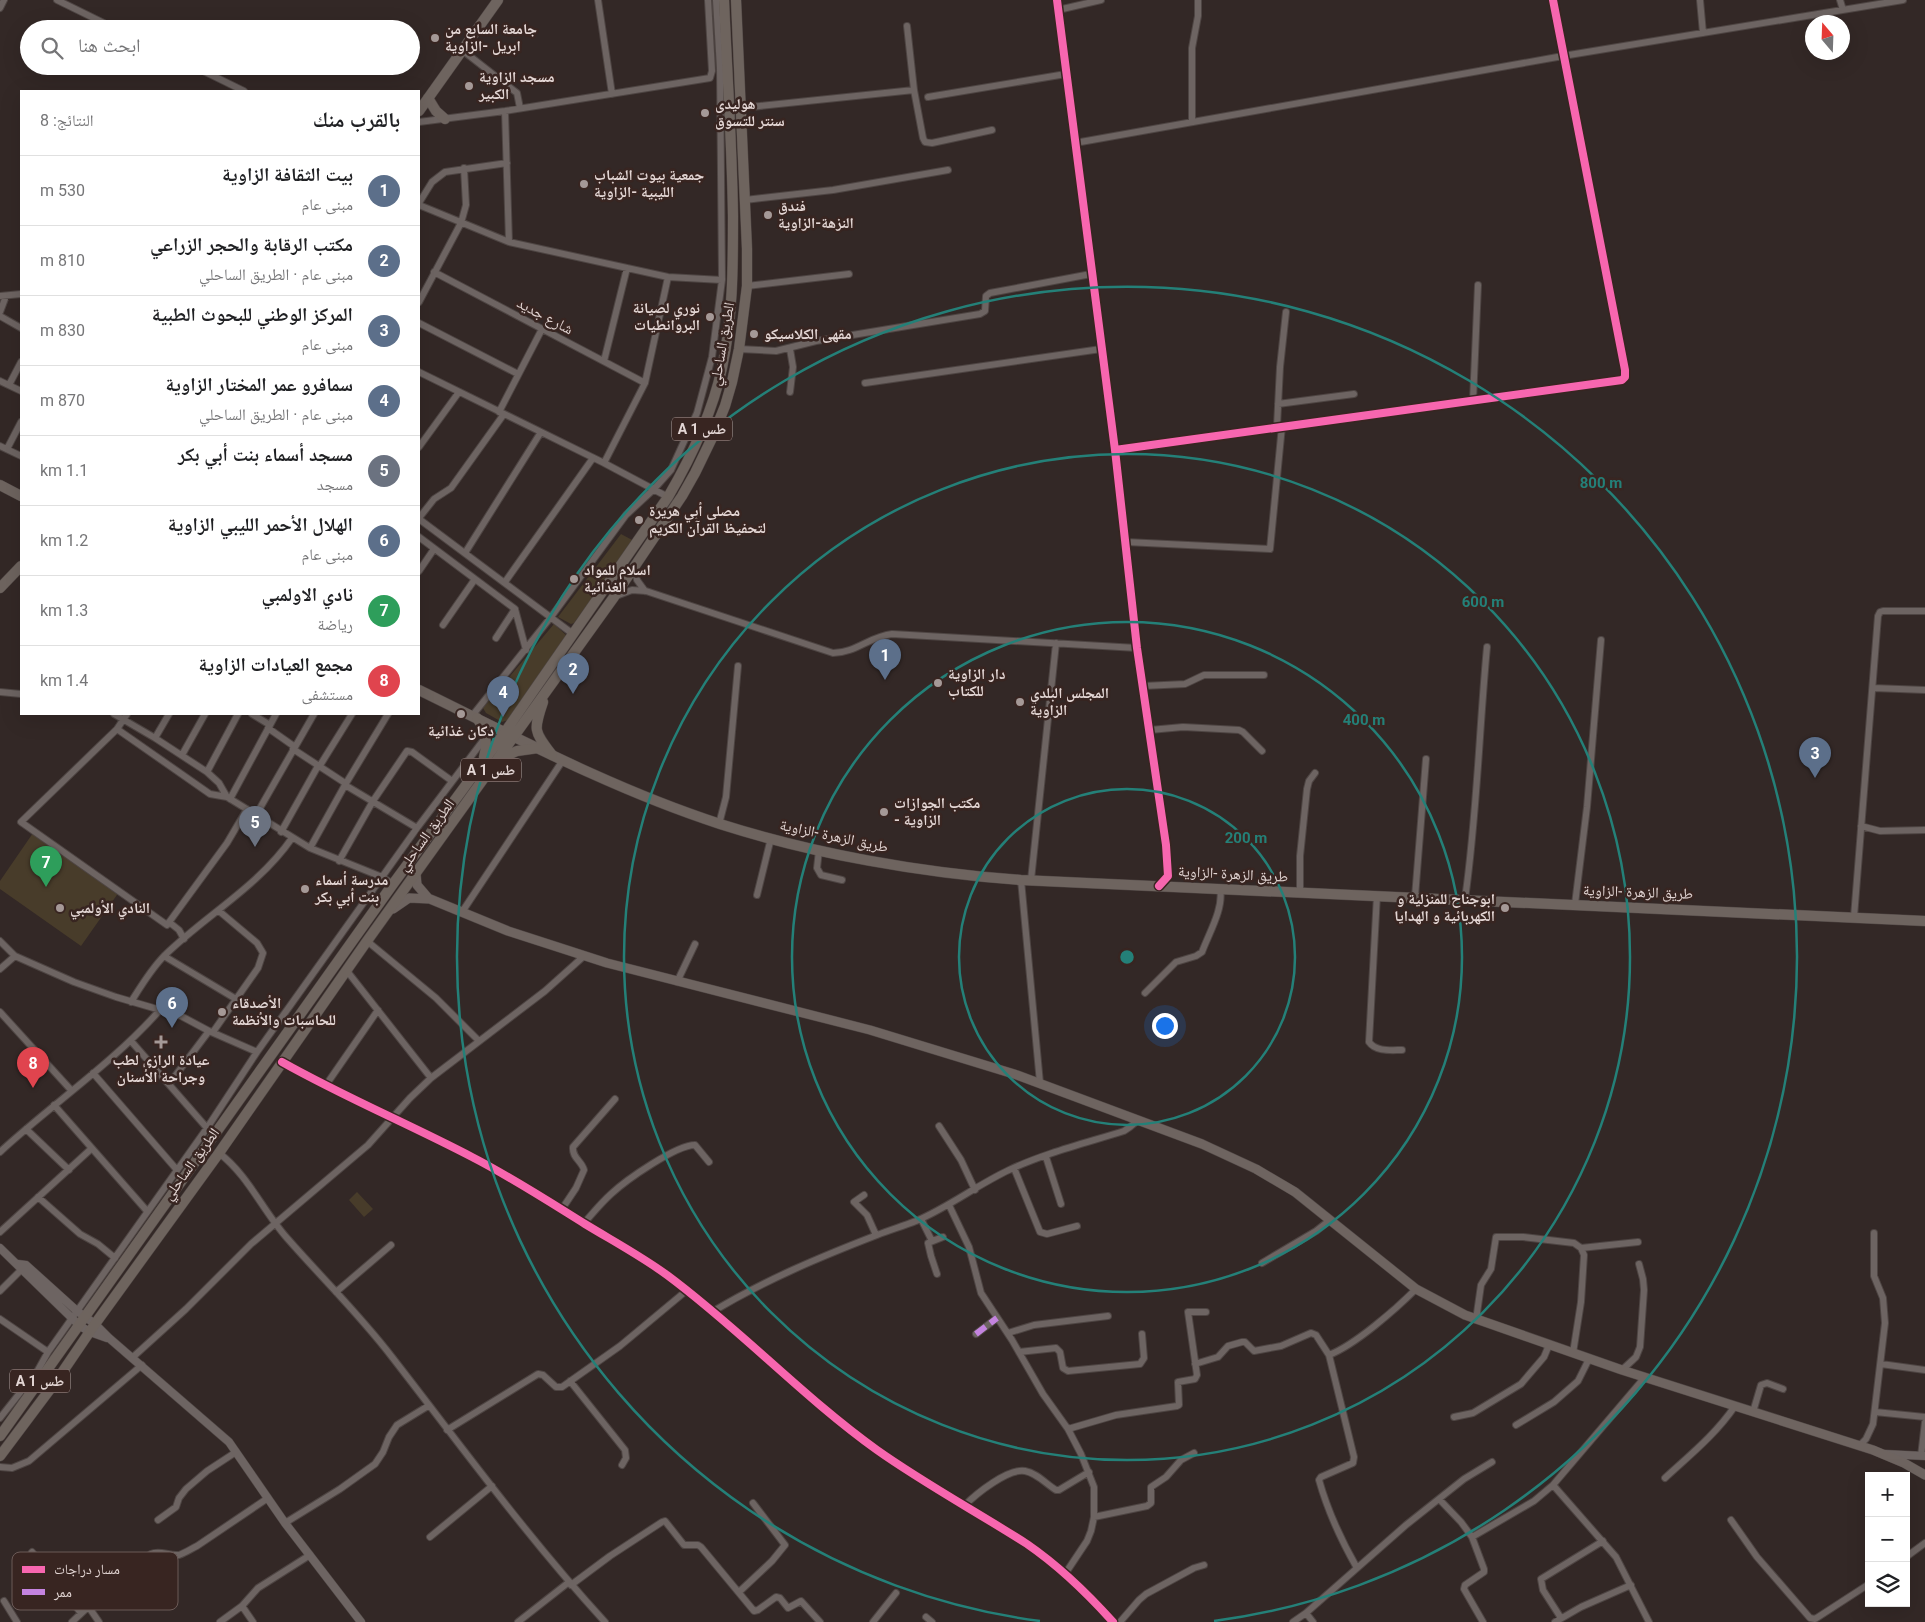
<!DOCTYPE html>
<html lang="ar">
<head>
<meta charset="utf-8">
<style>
	body { margin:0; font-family:Roboto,"Noto Naskh Arabic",sans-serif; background:#f6f6f6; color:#202124; direction:rtl }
	.controls { position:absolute; right:15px; bottom:15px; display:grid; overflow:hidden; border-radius:0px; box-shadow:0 5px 20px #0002 }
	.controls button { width:45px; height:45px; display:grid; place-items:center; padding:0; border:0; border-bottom:1px solid #e0e0e0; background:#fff; color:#202124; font:25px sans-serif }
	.compass { position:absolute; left:1805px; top:15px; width:45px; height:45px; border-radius:50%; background:#fff; box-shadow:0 5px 20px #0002; rotate:341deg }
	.you { position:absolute; left:1164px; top:1025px; width:18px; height:18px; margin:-12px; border:4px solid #fff; border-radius:50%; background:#1a73e8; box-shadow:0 0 0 8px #1a73e833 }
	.badge { display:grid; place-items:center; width:32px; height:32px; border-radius:50%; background:#ea580c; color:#fff; font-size:16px; font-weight:700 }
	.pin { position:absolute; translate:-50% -41px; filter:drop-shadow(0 1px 2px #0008) }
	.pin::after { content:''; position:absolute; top:26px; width:18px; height:15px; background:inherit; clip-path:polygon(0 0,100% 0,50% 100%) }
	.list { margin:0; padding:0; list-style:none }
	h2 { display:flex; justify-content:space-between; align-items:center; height:65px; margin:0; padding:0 20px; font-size:21px }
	h2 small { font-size:16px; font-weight:400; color:#757577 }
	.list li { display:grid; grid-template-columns:32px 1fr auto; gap:15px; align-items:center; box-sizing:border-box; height:70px; padding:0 20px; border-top:1px solid #e0e0e0 }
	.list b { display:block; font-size:19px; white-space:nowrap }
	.list p { margin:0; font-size:16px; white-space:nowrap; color:#757577 }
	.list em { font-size:16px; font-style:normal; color:#757577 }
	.icon { flex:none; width:28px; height:28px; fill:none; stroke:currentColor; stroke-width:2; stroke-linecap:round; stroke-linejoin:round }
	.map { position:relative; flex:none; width:1925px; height:1622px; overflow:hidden; direction:ltr }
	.search { position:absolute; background:#fff; box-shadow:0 5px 20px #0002; left:20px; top:20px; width:400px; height:55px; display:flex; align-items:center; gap:12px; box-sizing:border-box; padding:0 18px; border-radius:28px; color:#757577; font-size:19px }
	.panel { position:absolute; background:#fff; box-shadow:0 5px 20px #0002; left:20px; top:90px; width:400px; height:625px; border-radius:0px; direction:rtl }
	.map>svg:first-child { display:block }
	.green { fill:#483c2a }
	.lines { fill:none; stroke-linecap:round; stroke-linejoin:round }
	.minor-casing { stroke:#4e4543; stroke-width:8 }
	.tertiary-casing { stroke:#4e4543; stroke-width:9 }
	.secondary-casing { stroke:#4e4543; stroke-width:10 }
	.primary-casing { stroke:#4e4543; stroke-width:11 }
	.trunk-casing { stroke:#4e4543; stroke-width:11 }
	.minor { stroke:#6d6462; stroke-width:6 }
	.tertiary { stroke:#6d6462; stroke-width:8 }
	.secondary { stroke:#6e6460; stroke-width:9 }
	.primary { stroke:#6e645f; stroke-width:10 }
	.trunk { stroke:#6e645e; stroke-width:10 }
	.quiet { stroke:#c483df; stroke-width:6; stroke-dasharray:12 6; stroke-linecap:butt }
	.cycleway-casing { stroke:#382521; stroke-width:11 }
	.cycleway { stroke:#f766af; stroke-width:8 }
	.ring { fill:none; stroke:#248078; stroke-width:2.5 }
	.poi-dot { fill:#a59997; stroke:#382521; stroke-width:2 }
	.labels { text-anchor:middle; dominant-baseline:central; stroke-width:5; stroke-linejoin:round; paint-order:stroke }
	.shield { fill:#382521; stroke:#b0a19e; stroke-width:1 }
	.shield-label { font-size:14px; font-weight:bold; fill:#e3d6d4 }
	.poi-label { font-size:15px; font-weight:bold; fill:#e3d6d4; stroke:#382521; text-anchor:start }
	.street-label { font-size:15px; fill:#e3d6d4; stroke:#382521 }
	.key { fill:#382521; stroke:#6b5a57; stroke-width:1 }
	.key-label { font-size:14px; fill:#e3d6d4 }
	.centre { fill:#248078; stroke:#382521; stroke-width:2.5 }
	.ring-label { font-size:15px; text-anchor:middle; font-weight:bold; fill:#248078; stroke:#382521; stroke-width:5; stroke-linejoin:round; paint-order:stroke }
</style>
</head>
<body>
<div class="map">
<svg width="1925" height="1622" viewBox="0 0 1925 1622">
	<rect width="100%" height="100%" fill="#332826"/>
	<!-- green -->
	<path class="green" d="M621 534 634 541 574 623 571 624 558 617Z
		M554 624 567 636 508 720 502 722 486 713 483 708Z
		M33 833 119 892 81 946 0 889V881Z
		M357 1192 373 1209 364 1217 349 1200Z"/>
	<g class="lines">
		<defs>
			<path id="minor" d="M57 0 116 29
				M598 0 612 94
				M1057 0 1115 450 1137 648 1166 845 1168 876 1159 886
				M1700 0 1703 33
				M1840 0 1843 10
				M0 8 4 0
				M1058 10 1101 0
				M907 26 914 90 923 138 925 142 932 143 992 130
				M462 50 517 93 520 108
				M193 66 244 91
				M928 97 1066 74
				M741 108 914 90
				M505 111 509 242
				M419 122 505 111 710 78 712 71 708 0
				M1192 122V48L1198 16V0
				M1075 143 1563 56 1903 0
				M745 200 833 190 948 170
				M419 203 432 182 445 172 507 163
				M419 205 509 242 668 277 722 280
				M434 272 645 383
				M747 286 849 274
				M0 296 21 294
				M419 302 461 223 466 205 464 168
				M0 312 6 296
				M0 316 21 328
				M419 323 518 374
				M739 349 776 351 816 341 980 314 985 311 986 296 990 293 1091 274
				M790 349 793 367 790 392
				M604 361 627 268
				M419 372 604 463 668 497
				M0 381 21 391
				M865 383 1101 349
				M9 385 21 362
				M1473 401 1478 285
				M1278 404 1354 394
				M499 412 542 329
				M1277 426 1280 367 1286 312
				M0 446 21 456
				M419 447 459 392
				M7 449 21 422
				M1115 450 1622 380 1625 377V370L1553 0
				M604 463 645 383 668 277
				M419 518 434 499 451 488 504 414
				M419 519 573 634
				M419 537 515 609 526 650
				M1126 542 1270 549 1282 426
				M465 553 541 432
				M635 567 637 580 645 591
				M419 571 434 549
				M505 582 593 458
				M616 596 632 590 646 591 833 653C855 653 871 636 892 634L1137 648
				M443 625 475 579
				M496 638 515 609
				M1143 686 1185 684 1204 675H1264
				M1873 688 1925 690
				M0 692 21 694
				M114 714 155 738 207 772 219 783 227 797
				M127 714 117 729 21 822 167 925 227 843 247 809
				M252 714 270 725
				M472 716 551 617 626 515 654 489 671 470 697 413 712 357 722 280 720 68 716 0
				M268 728 295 747
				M117 729 210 794 227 797 310 848 382 877 393 884
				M1150 730 1183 727 1239 730 1243 732 1262 751
				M155 738 169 714
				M293 749 345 783
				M182 755 205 714
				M319 767 352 714
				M207 772 238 714
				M345 785 417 828
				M230 799 276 714
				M256 815 314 714
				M719 824 726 797 738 666
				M1861 826 1880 831 1925 830
				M281 832 318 766
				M310 848 345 785 388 714
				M819 850 817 868 821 875 842 880
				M339 861 373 801 407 751 412 752 452 781
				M1021 880 1040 1083
				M1031 880 1056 643
				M1300 892V856L1307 789 1309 781 1315 773
				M757 895 771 838
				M1377 895 1369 1042C1376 1052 1391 1050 1402 1050
				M1415 897 1426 759
				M1465 899C1477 816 1479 731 1487 647
				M1575 904 1587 807 1601 640
				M462 912 563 760
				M1854 917 1878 616 1880 612 1883 611H1925
				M169 922 179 930 184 939
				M0 941 15 956 74 982 116 997 181 1016 209 1031 257 1052
				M367 941 436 998 479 1041
				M164 956 236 999
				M0 969 15 956
				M347 971 431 1078
				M677 982 695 944
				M1145 993 1176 962 1196 956 1202 952C1209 933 1224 908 1220 889
				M131 1002C141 986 151 969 165 955 206 915 259 886 292 838
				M0 1012 71 1090
				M213 1032 258 968 263 953 257 943 219 911
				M131 1041 207 1128
				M282 1062C344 1097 409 1124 472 1157 511 1177 548 1201 585 1224 613 1241 641 1256 667 1275 740 1329 803 1397 877 1450 925 1484 977 1512 1027 1544 1059 1566 1087 1593 1113 1622
				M93 1073 177 1170
				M169 1084 209 1031
				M326 1085 378 1010
				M54 1105 147 1211
				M939 1126 961 1160 975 1190
				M26 1129 69 1170
				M0 1152C52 1104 112 1064 159 1011
				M219 1153C248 1175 263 1211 287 1238 322 1278 360 1315 392 1357 462 1447 528 1538 605 1622
				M1046 1157 1061 1204
				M1014 1168 1040 1232 1047 1234 1077 1226
				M864 1195 854 1202 867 1215 876 1235
				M38 1197 80 1234 98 1244 115 1258
				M949 1205 969 1247 981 1293 1012 1340 1043 1394 1068 1429 1081 1454 1094 1487V1517L1091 1531 1087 1541 1065 1574
				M562 1209 576 1188 584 1170C582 1161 572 1158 573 1147L615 1099
				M921 1219 932 1241 943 1237 928 1243 931 1256 937 1274
				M584 1223C593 1213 601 1203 611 1194 626 1180 676 1145 695 1145L709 1162
				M0 1232 91 1149
				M1581 1248 1638 1242
				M1262 1263 1316 1231 1330 1220
				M0 1291 24 1267
				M336 1292 391 1245
				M712 1312C765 1280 820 1257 877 1235 890 1230 903 1226 916 1221 949 1207 977 1185 1009 1170 1045 1153 1086 1143 1124 1131L1130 1127 1137 1121
				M0 1319 48 1352
				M1476 1320 1481 1285 1491 1269 1496 1237H1523L1574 1243 1581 1248 1584 1255 1581 1302 1573 1353
				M1008 1333 1034 1325 1108 1316
				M976 1334 997 1318
				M1019 1352 1056 1348 1060 1352 1063 1368 1068 1371 1140 1364 1144 1358 1142 1334
				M1329 1355C1355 1345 1396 1309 1416 1289
				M133 1357 186 1309 251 1244 368 1145 410 1098 431 1078 545 991 584 956
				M1195 1364 1218 1357 1228 1346 1242 1342H1245L1254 1351 1281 1346 1311 1333 1316 1335 1329 1355 1354 1457 1353 1463 1321 1477 1319 1480C1328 1512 1341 1540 1357 1568
				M1881 1364 1925 1370
				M1622 1370 1636 1357 1640 1347 1644 1290 1643 1279 1639 1264
				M570 1381 625 1450 626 1458 622 1465
				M1753 1412 1761 1385 1767 1383 1783 1389
				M1875 1412 1925 1417
				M1454 1417 1473 1413 1521 1384 1544 1357 1549 1345
				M0 1418 38 1370 48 1352 207 1128 257 1052 417 828 485 738
				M1516 1425 1554 1402 1578 1381 1589 1359
				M1068 1429 1116 1415 1177 1406 1179 1405 1178 1382 1195 1379 1197 1375 1188 1312H1206
				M447 1430 538 1374 543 1375 556 1387H562L620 1346 686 1291
				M1859 1446 1866 1439 1873 1424 1885 1323 1883 1298 1874 1276V1233
				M1921 1456 1925 1422
				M0 1467 12 1468 29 1461 142 1365
				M1665 1478C1690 1455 1716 1434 1735 1406
				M1553 1485 1616 1557 1649 1622
				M1440 1500 1461 1522 1472 1537 1534 1501 1553 1485 1645 1377
				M964 1506C976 1494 1008 1468 1025 1471 1037 1473 1046 1484 1056 1490H1059L1089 1472
				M1094 1517 1147 1506 1151 1503V1487L1166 1477 1181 1460 1194 1453
				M158 1520 176 1507 179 1498 186 1489 207 1471 236 1452
				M1731 1520 1757 1557 1810 1618 1815 1619 1869 1584
				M285 1523 340 1489 375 1464 383 1452 389 1437 397 1425 428 1406
				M430 1537 492 1486
				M1472 1537 1484 1569V1572L1465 1585 1464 1589 1483 1622
				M32 1552 81 1613
				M1906 1557 1925 1543
				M571 1585 610 1556 662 1522 665 1521 684 1545H698L701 1547 754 1611 758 1610 776 1597 780 1598 788 1608 801 1601 820 1622
				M739 1592 772 1561 785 1545 753 1503
				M4 1601 17 1622
				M88 1606 99 1622
				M242 1606 253 1622
				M1306 1613 1313 1622
				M926 1617 932 1622
				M1561 1618 1543 1590 1541 1579 1603 1541
				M72 1622 119 1578 151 1554C160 1550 168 1556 179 1555 185 1553 191 1549 197 1546L268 1498
				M220 1622 242 1606 258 1588 310 1555
				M518 1622 569 1582
				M873 1622 896 1593
				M1120 1622 1139 1600 1146 1594 1194 1568 1204 1565
				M1293 1622 1306 1613 1406 1525 1464 1479 1492 1462
				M1555 1622 1581 1607 1631 1585"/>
			<path id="tertiary" d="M0 1248 80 1326 90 1332 107 1338
				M18 1264 26 1265 77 1311 95 1324 109 1338 229 1442 285 1523 361 1622
				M1885 1454 1925 1456"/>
			<path id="secondary" d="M416 874 417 885 429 899
				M393 909 409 898 430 899 508 931 607 963 870 1030 1017 1075 1202 1144 1256 1169 1295 1192 1416 1289 1465 1315 1622 1370 1873 1450 1904 1463 1925 1475"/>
			<path id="primary" d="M428 98 436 111 445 119
				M419 111 498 0
				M0 485 21 496
				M0 588 21 566
				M419 690C517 738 615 790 720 824 814 854 922 873 1021 880L1925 921"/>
			<path id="trunk" d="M543 702C533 731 534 731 552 755
				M477 718C486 730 488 742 484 757
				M501 758 517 751 538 748
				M0 1436 393 884 505 732 668 497C692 456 712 414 722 368 733 317 733 268 733 216 732 144 727 72 724 0
				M0 1456 57 1380 95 1324 219 1153 367 941 614 597 682 496 695 473 712 438 725 406 732 382 739 349 747 286V249L736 0"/>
		</defs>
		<!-- minor casing -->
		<use href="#minor" class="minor-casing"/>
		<!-- tertiary casing -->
		<use href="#tertiary" class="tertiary-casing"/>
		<!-- secondary casing -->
		<use href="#secondary" class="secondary-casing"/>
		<!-- primary casing -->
		<use href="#primary" class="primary-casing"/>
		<!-- trunk casing -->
		<use href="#trunk" class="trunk-casing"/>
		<!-- minor -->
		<use href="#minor" class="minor"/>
		<!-- tertiary -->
		<use href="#tertiary" class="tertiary"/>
		<!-- secondary -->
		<use href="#secondary" class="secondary"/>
		<!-- primary -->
		<use href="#primary" class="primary"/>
		<!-- trunk -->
		<use href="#trunk" class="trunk"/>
		<!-- quiet -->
		<path class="quiet" d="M976 1334 997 1318"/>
		<defs>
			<path id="cycleway" d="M1057 0 1115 450 1137 648 1166 845 1168 876 1159 886
				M1115 450 1622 380 1625 377V370L1553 0
				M282 1062C344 1097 409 1124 472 1157 511 1177 548 1201 585 1224 613 1241 641 1256 667 1275 740 1329 803 1397 877 1450 925 1484 977 1512 1027 1544 1059 1566 1087 1593 1113 1622"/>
		</defs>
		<!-- cycleway casing -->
		<use href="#cycleway" class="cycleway-casing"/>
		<!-- cycleway -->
		<use href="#cycleway" class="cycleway"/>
	</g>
	<!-- distance rings -->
	<g class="ring">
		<circle cx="1127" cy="957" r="168"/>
		<circle cx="1127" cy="957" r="335"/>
		<circle cx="1127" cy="957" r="503"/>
		<path d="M1040 1621A670 670 0 1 1 1214 1621"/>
	</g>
	<!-- markers -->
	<g class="poi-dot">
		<circle cx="435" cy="38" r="5"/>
		<circle cx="469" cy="86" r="5"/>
		<circle cx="705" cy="113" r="5"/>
		<circle cx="584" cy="184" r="5"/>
		<circle cx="768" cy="215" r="5"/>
		<circle cx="710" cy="317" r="5"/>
		<circle cx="754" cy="334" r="5"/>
		<circle cx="639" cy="520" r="5"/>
		<circle cx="574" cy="579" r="5"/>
		<circle cx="938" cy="683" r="5"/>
		<circle cx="1020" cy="702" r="5"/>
		<circle cx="461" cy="714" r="5"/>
		<circle cx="884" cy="812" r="5"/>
		<circle cx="305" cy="889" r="5"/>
		<circle cx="60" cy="908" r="5"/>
		<circle cx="1505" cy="908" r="5"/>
		<circle cx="222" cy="1012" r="5"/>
		<path d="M158.5 1034.5h5v5h5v5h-5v5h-5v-5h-5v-5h5z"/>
	</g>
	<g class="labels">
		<!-- shield labels -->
		<g class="shield">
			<rect x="672" y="417.5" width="60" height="23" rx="4"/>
			<rect x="461" y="758.5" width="60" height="23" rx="4"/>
			<rect x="10" y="1369.5" width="60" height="23" rx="4"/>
		</g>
		<g class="shield-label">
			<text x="702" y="429">A 1 طس</text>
			<text x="491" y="770">A 1 طس</text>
			<text x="40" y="1381">A 1 طس</text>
		</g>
		<!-- poi labels -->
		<g class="poi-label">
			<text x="445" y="29">جامعة السابع من<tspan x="445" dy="17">ابريل -الزاوية</tspan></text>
			<text x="479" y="77">مسجد الزاوية<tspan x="479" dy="17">الكبير</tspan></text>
			<text x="715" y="104">هوليدى<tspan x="715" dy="17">سنتر للتسوق</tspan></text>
			<text x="594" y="175">جمعية بيوت الشباب<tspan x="594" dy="17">الليبية -الزاوية</tspan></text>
			<text x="778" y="206">فندق<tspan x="778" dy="17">النزهة-الزاوية</tspan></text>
			<text x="700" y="308" text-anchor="end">نوري لصيانة<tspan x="700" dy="17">البروانطيات</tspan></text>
			<text x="764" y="334">مقهى الكلاسيكو</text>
			<text x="649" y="511">مصلى أبي هريرة<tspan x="649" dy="17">لتحفيظ القرآن الكريم</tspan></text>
			<text x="584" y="570">اسلام للمواد<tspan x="584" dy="17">الغذائية</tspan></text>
			<text x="948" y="674">دار الزاوية<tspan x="948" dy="17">للكتاب</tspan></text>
			<text x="1030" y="693">المجلس البلدي<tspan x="1030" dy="17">الزاوية</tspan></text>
			<text x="461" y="731" text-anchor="middle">دكان غذائية</text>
			<text x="894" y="803">مكتب الجوازات<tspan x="894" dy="17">- الزاوية</tspan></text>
			<text x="315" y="880">مدرسة أسماء<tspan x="315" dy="17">بنت أبي بكر</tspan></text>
			<text x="1495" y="899" text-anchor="end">ابوجناح للمنزلية و<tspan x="1495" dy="17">الكهربائية و الهدايا</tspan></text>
			<text x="70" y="908">النادي الأولمبي</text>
			<text x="232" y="1003">الأصدقاء<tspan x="232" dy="17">للحاسبات والأنظمة</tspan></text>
			<text x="161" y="1060" text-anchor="middle">عيادة الرازي لطب<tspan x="161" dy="17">وجراحة الأسنان</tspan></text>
		</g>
		<!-- street labels -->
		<g class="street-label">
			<text transform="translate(545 316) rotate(28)">شارع جديد</text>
			<text transform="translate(722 344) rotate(-80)">الطريق الساحلي</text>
			<text transform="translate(426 835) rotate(-54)">الطريق الساحلي</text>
			<text transform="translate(834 836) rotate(12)">طريق الزهرة -الزاوية</text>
			<text transform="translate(1233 874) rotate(3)">طريق الزهرة -الزاوية</text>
			<text transform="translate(1638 892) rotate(2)">طريق الزهرة -الزاوية</text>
			<text transform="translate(191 1164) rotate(-54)">الطريق الساحلي</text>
		</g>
	</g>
	<!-- legend -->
	<rect x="12" y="1552" width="166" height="58" rx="8" class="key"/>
	<rect x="22" y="1566" width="23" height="7" fill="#f766af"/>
	<rect x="22" y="1589" width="23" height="6" fill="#c483df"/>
	<g class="key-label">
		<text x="54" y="1574">مسار دراجات</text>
		<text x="54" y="1597">ممر</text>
	</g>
	<circle cx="1127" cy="957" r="8" class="centre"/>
	<g class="ring-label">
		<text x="1601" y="488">800 m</text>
		<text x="1483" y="607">600 m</text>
		<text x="1364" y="725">400 m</text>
		<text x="1246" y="843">200 m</text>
	</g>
</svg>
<div class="controls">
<button>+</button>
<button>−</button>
<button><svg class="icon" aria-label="layers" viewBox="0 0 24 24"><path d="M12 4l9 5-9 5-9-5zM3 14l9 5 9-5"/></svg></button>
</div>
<svg class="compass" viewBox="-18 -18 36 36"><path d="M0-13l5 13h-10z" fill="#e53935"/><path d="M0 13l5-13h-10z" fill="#757577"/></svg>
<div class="you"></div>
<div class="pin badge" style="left:885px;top:680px;background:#5c6f8a">1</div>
<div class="pin badge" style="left:573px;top:694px;background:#5c6f8a">2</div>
<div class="pin badge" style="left:1815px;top:778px;background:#5c6f8a">3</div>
<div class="pin badge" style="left:503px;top:717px;background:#5c6f8a">4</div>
<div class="pin badge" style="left:255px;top:847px;background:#6b7280">5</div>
<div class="pin badge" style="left:172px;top:1028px;background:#5c6f8a">6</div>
<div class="pin badge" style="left:46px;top:887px;background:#2e9e5b">7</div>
<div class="pin badge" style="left:33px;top:1088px;background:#e0444e">8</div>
<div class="search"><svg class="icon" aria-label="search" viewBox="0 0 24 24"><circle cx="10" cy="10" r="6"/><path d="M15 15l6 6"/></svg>ابحث هنا</div>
<section class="panel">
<h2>بالقرب منك<small>النتائج: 8</small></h2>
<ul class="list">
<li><span class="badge" style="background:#5c6f8a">1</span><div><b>بيت الثقافة الزاوية</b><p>مبنى عام</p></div><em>530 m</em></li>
<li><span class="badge" style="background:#5c6f8a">2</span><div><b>مكتب الرقابة والحجر الزراعي</b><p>مبنى عام · الطريق الساحلي</p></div><em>810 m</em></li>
<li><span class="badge" style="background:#5c6f8a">3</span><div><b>المركز الوطني للبحوث الطبية</b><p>مبنى عام</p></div><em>830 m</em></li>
<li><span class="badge" style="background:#5c6f8a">4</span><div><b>سمافرو عمر المختار الزاوية</b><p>مبنى عام · الطريق الساحلي</p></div><em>870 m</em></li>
<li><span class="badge" style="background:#6b7280">5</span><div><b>مسجد أسماء بنت أبي بكر</b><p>مسجد</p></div><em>1.1 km</em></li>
<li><span class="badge" style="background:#5c6f8a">6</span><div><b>الهلال الأحمر الليبي الزاوية</b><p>مبنى عام</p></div><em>1.2 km</em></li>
<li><span class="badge" style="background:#2e9e5b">7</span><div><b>نادي الاولمبي</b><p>رياضة</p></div><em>1.3 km</em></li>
<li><span class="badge" style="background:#e0444e">8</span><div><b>مجمع العيادات الزاوية</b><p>مستشفى</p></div><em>1.4 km</em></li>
</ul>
</section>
</div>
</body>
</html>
